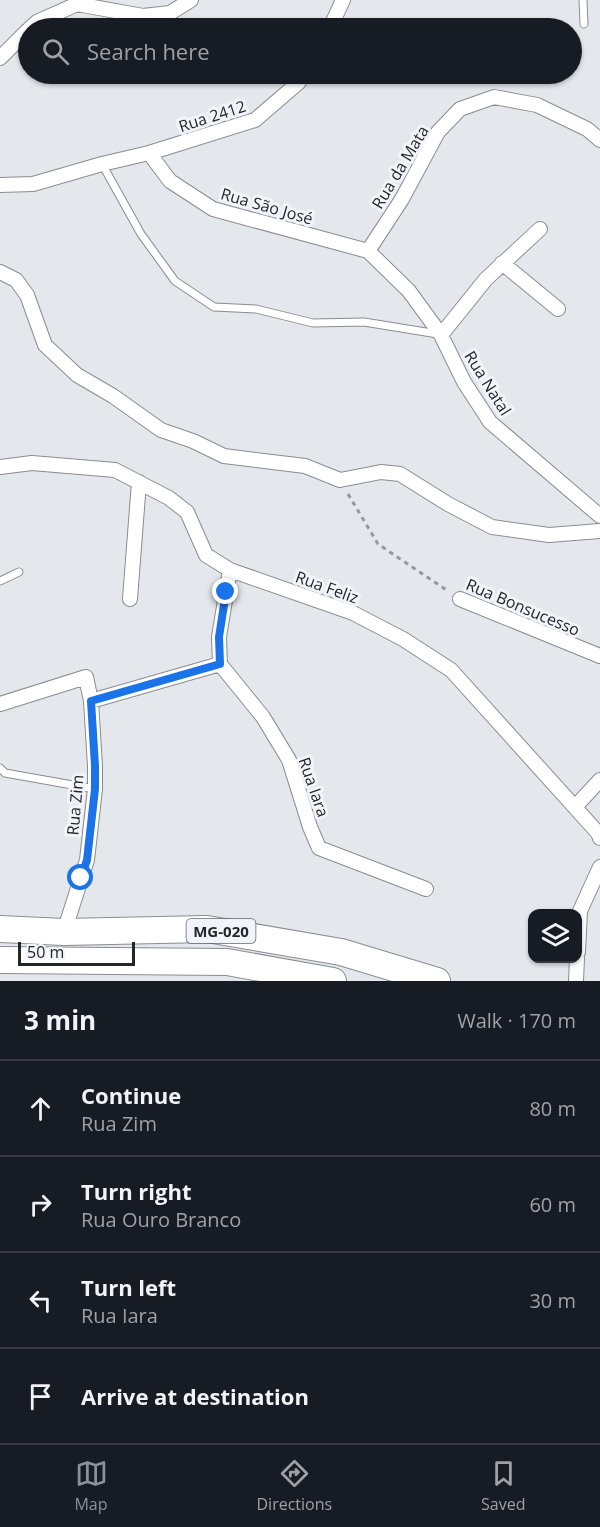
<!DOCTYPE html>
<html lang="en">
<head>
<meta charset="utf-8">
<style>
	body { margin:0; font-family:"Open Sans",sans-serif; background:#20242c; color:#f1f3f6 }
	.controls { position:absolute; right:18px; bottom:18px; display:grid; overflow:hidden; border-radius:12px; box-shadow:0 2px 4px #0004 }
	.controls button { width:54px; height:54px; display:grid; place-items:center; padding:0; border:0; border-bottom:2px solid #363941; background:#171b24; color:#f1f3f6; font:30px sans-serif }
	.scale { position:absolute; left:18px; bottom:15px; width:117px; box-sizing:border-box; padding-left:6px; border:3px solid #252628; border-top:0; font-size:16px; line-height:21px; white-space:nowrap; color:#252628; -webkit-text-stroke:4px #f1f5fb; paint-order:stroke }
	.stop { position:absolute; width:18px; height:18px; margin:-14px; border:4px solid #1a73e8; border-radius:50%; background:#fff }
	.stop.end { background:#1a73e8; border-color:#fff; box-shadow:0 2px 6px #0008 }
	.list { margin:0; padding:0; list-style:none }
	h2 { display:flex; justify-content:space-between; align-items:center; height:78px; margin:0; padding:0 24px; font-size:26px }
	h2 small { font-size:20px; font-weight:400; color:#9ea1a6 }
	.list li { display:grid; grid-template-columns:39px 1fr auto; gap:18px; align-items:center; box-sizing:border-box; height:96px; padding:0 24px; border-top:2px solid #363941 }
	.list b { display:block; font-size:22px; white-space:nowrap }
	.list p { margin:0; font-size:20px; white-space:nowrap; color:#9ea1a6 }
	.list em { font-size:20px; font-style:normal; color:#9ea1a6 }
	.icon { flex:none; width:33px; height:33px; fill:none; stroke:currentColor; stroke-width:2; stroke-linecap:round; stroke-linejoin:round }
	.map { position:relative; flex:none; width:600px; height:981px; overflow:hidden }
	.search { position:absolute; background:#171b24; box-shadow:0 2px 4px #0004; left:18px; right:18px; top:18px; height:66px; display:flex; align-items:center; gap:15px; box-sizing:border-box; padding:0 21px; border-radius:33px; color:#9ea1a6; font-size:22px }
	.sheet { height:462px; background:#171b24 }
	nav { display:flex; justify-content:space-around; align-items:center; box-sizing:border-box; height:84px; border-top:2px solid #363941; background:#171b24; font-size:16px; color:#9ea1a6 }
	nav a { display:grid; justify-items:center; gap:3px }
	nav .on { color:#8c9099 }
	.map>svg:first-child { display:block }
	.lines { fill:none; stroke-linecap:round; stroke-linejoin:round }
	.lane-casing { stroke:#898c91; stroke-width:9 }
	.street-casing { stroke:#898c91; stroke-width:16 }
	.highway-casing { stroke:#898c91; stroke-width:28 }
	.path { stroke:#96989c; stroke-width:3; stroke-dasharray:4.5 4.5; stroke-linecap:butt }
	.lane { stroke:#fff; stroke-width:7 }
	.street { stroke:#fff; stroke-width:14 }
	.highway { stroke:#fff; stroke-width:26 }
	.route { stroke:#1a73e8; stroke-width:8 }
	.labels { text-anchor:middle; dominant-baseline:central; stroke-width:6; stroke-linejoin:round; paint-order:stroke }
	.shield { fill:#f1f5fb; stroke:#626467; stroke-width:1.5 }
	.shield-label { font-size:15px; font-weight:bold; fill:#252628 }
	.street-label { font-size:16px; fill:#252628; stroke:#f1f5fb }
</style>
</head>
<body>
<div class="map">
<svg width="600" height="981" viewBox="0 0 600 981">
	<rect width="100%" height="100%" fill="#e4e8ed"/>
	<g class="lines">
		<defs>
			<path id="lane" d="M583 0 584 24
				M102 164 141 234 175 281 214 307 256 309 313 323 364 322 438 334
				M0 581 19 572
				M0 768 5 773 95 789"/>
			<path id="street" d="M77 4 143 16 170 13 191 0
				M30 28 37 22 77 4 79 0
				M330 28 343 0
				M0 58 28 30
				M149 153 170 181 213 209 368 251 409 291 441 335 464 382 490 422 600 516
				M0 185 33 184 102 164 149 153 255 120 298 83 304 74
				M368 251 402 199 438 132 460 109 494 97 537 105 587 129 600 140
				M502 263 558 309
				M0 272 16 280 27 295 45 345 77 375 113 396 161 430 193 441 224 456 305 466 340 480 381 472 400 474 448 504 492 527 549 535 600 531
				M441 335 486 279 540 229
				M0 467 32 463 115 470 169 498 187 512 206 555 230 570 353 613 403 639 451 670 598 833 600 838
				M230 570 219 637 220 664 263 717 289 760 310 827 319 848 426 889
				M130 599 139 482
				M460 599 600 656
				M91 701 220 664
				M0 704 86 677 91 701 95 766V789L87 860 64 932
				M575 807 600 780
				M578 952 580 911 600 867
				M576 981 577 958"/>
			<path id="highway" d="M0 929 64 932 207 929 341 952 437 981
				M0 960 227 962 333 981"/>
		</defs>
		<!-- lane casing -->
		<use href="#lane" class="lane-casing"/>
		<!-- street casing -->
		<use href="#street" class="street-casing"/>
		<!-- highway casing -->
		<use href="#highway" class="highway-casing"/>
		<!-- path -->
		<path class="path" d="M348 494 378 544 448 591"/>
		<!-- lane -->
		<use href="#lane" class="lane"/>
		<!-- street -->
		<use href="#street" class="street"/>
		<!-- highway -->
		<use href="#highway" class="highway"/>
	</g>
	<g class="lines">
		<!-- route -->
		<path class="route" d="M81 878 87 860 95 789V766L91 701 220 664 219 637 226 592"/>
	</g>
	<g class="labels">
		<!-- shield labels -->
		<rect class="shield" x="186.5" y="919" width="69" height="24" rx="4.5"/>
		<g class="shield-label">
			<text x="221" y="931">MG-020</text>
		</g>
		<!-- street labels -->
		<g class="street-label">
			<text transform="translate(212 116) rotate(-18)">Rua 2412</text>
			<text transform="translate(400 167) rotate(-59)">Rua da Mata</text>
			<text transform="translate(267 206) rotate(16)">Rua São José</text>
			<text transform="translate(488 383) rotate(58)">Rua Natal</text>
			<text transform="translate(327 587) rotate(20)">Rua Feliz</text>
			<text transform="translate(523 607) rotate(23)">Rua Bonsucesso</text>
			<text transform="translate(314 787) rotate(71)">Rua Iara</text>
			<text transform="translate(75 805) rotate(-85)">Rua Zim</text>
		</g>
	</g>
</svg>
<div class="controls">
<button><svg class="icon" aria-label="layers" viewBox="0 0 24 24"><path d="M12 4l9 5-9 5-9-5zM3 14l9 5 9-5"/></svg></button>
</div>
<div class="scale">50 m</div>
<div class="stop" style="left:81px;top:878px"></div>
<div class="stop end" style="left:226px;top:592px"></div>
<div class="search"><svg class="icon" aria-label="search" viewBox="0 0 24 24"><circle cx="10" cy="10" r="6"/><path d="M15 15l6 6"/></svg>Search here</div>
</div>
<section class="sheet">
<h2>3 min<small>Walk · 170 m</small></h2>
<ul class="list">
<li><svg class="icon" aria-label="ahead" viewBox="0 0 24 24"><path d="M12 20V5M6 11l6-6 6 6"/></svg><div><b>Continue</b><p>Rua Zim</p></div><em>80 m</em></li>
<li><svg class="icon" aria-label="right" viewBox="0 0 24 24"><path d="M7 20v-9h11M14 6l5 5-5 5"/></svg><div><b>Turn right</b><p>Rua Ouro Branco</p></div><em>60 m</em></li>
<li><svg class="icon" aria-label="left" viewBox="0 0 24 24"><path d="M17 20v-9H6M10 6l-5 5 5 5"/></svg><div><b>Turn left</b><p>Rua Iara</p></div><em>30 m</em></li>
<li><svg class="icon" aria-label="arrive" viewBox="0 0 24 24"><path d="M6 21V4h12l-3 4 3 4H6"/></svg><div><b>Arrive at destination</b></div></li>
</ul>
</section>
<nav>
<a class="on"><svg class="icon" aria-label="map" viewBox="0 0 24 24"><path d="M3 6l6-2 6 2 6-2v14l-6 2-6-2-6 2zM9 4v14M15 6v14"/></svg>Map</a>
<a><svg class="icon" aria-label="directions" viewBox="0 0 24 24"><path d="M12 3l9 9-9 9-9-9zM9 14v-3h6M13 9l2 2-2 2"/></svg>Directions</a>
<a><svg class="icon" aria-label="saved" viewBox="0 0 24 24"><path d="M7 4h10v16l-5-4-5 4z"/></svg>Saved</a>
</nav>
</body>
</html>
